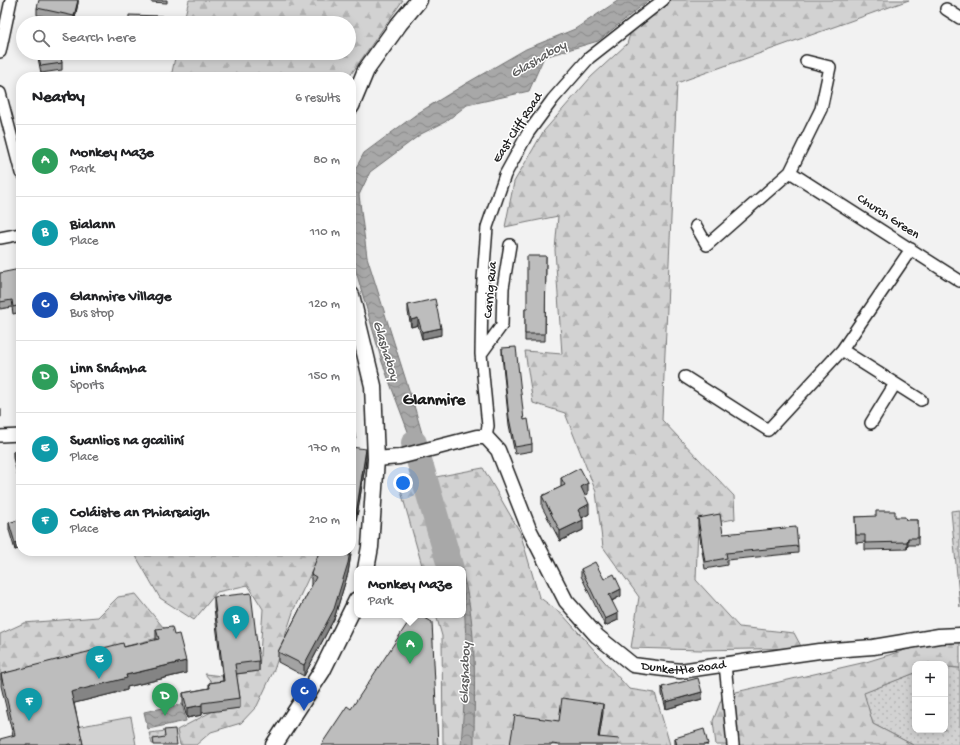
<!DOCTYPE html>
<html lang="en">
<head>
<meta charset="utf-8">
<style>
	body { margin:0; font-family:"Gochi Hand",sans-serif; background:#f6f6f6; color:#202124 }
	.controls { position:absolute; right:12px; bottom:12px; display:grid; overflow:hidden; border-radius:8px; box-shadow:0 2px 10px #0003 }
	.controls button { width:36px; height:36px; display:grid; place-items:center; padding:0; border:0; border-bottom:1px solid #e0e0e0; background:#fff; color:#202124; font:20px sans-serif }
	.you { position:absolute; left:403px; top:483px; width:14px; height:14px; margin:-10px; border:3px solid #fff; border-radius:50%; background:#1a73e8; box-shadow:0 0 0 6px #1a73e833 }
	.badge { display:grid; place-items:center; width:26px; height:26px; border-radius:50%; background:#2563eb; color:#fff; font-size:13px; font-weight:700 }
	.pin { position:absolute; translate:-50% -33px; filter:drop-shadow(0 1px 2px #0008) }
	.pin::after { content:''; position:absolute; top:21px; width:14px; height:12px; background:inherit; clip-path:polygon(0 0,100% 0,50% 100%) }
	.popup { position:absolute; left:354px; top:566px; width:112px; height:52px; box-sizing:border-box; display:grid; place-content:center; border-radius:8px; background:#fff; filter:drop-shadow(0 1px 3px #0005); font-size:13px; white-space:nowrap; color:#757577 }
	.popup b { font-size:15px; color:#202124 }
	.popup::after { content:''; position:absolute; left:50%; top:100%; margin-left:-8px; border:8px solid transparent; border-top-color:#fff }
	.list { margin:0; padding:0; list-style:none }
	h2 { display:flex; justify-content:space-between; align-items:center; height:52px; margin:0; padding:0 16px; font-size:17px }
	h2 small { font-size:13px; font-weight:400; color:#757577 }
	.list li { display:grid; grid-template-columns:26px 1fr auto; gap:12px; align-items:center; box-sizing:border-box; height:72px; padding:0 16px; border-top:1px solid #e0e0e0 }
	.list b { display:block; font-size:15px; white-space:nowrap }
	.list p { margin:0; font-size:13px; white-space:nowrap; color:#757577 }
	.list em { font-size:13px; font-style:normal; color:#757577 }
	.icon { flex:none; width:22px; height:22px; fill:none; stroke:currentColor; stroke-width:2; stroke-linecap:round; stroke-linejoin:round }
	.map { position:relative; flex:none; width:960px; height:745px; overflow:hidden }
	.search { position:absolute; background:#fff; box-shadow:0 2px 10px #0003; left:16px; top:16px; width:340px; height:44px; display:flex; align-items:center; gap:10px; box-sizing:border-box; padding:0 14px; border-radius:22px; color:#757577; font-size:15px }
	.panel { position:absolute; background:#fff; box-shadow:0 2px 10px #0003; left:16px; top:72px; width:340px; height:484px; border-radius:16px }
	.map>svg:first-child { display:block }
	.grass { fill:url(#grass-dots); stroke:#777 }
	.forest { fill:url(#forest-firs); stroke:#777 }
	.garden { fill:#d2d2d2; stroke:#777 }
	.water { fill:url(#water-waves); stroke:#707070 }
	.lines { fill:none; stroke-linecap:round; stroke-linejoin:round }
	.river { stroke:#a8a8a8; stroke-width:26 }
	.minor-casing { stroke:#1c1c1c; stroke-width:14 }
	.tertiary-casing { stroke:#1c1c1c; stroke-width:17 }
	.secondary-casing { stroke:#1c1c1c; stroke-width:19 }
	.minor { stroke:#fff; stroke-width:11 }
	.tertiary { stroke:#fff; stroke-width:14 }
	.secondary { stroke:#fff; stroke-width:16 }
	.wall { fill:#a3a3a3; stroke:#1c1c1c }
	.shaded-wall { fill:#848484; stroke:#1c1c1c }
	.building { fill:#bdbdbd; stroke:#1c1c1c }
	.labels { text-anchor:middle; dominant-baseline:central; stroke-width:3; stroke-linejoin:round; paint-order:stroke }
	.street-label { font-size:13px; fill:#1c1c1c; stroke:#fff }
	.water-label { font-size:14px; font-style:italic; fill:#5b5b5b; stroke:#fff }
	.district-label { font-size:17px; font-weight:bold; fill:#1c1c1c; stroke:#fff }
</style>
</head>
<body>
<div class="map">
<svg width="960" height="745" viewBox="0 0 960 745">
	<defs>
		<pattern id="grass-dots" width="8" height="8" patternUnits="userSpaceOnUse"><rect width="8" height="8" fill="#d2d2d2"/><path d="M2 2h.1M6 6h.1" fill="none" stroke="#b4b4b4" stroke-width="1.8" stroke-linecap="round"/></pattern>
		<pattern id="forest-firs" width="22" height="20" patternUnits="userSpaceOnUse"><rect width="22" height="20" fill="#d2d2d2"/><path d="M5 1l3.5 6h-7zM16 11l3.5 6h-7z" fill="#b4b4b4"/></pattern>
		<pattern id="water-waves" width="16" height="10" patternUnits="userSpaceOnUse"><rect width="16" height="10" fill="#a8a8a8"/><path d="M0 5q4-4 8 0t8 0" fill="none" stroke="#888"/></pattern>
	</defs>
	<rect width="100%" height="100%" fill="#f2f2f2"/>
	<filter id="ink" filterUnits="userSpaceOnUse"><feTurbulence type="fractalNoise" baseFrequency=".025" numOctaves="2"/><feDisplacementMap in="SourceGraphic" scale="8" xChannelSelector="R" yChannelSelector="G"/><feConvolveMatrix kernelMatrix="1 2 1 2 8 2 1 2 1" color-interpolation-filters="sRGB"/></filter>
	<g filter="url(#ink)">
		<!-- grass -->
		<path class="grass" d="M960 510V607L951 511Z
			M945 667 960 668V745H913L873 724 863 693 915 673V730H945Z
			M175 730 163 742 152 744 149 733Z"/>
		<!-- forest -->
		<path class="forest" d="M189 0H403L349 77H171L176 53H349V23H183Z
			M663 0H909L677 83 662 420 734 496 735 519 698 525 696 580 739 627 794 633 802 648 701 650 631 648 639 597 603 547 596 492 565 413 533 403 525 351 562 354 555 250 558 216 505 227 514 182 543 132 591 77 627 44 634 21Z
			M351 416 356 439 351 440Z
			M483 468 520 532 539 597 562 614 629 689 655 693 670 745H443L442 636 436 615H463V569H423L399 484Z
			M135 551H321L294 609 274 670 257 706 241 723 211 732 196 745H180L177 730 213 711 240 708 214 685 205 674 222 676 259 671 263 609 248 585 217 592 194 620 160 598 137 558Z
			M136 594 163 627 172 634 0 680V634L24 623 98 617 118 597Z
			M944 638H960V668L945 667V664H915V673L864 693 873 724 913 745H716L713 721 723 695 866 662Z"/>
		<!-- garden -->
		<path class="garden" d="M131 717 136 745H80L76 727Z"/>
		<!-- water -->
		<path class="water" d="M619 0H649L598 41 544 57 529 91 467 105 445 122 421 134 370 172 359 195 367 257 415 409 461 569H453L425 477 382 362 353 261 351 253V177L364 153 418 113 467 83 526 49 575 29Z
			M463 575C478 630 474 688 474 745H461L467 664Z
			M182 704 186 721 148 729 144 712Z"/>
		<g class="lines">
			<!-- river -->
			<path class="river" d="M414 443 451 569"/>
			<defs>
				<path id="minor" d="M946 9 960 18
					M0 52 11 0
					M0 93 21 173
					M790 172 960 281
					M696 226 707 245 790 172 821 109 830 67 806 61
					M0 238 21 234
					M842 350 921 400
					M481 354 502 325 503 288 510 245
					M685 377 768 430 842 350 911 249
					M871 423 895 384
					M0 436 21 435
					M486 437 488 426 481 354 482 293 487 227 505 175 528 133 553 99 589 58 663 0
					M725 664 733 745"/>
				<g id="tertiary">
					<path id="s1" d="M376 459 399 457 477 437H486L498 450 529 529 566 601 597 636 633 665 680 671 819 651 873 647 939 636 960 635"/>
				</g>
				<path id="secondary" d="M351 106 366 70 399 24 419 0
					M351 295 373 386 376 459 370 547 366 569
					M274 745 322 671 357 600"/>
			</defs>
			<!-- minor casing -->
			<use href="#minor" class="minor-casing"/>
			<!-- tertiary casing -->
			<use href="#tertiary" class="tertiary-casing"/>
			<!-- secondary casing -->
			<use href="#secondary" class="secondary-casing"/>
			<!-- minor -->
			<use href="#minor" class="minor"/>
			<!-- tertiary -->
			<use href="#tertiary" class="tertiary"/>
			<!-- secondary -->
			<use href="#secondary" class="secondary"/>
		</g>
		<!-- wall -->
		<path class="wall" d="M78 0V3L74 23 37 15V8Z
			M151 0H167V3L151 2Z
			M37 53H60L62 63V70L41 73Z
			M546 256 545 341H525V309H527Z
			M0 273 21 276V312L13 314 12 307 0 309Z
			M408 305 441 335 422 339 418 325 411 327 408 312Z
			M502 348 524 420 532 444V451L515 454 509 425 502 355Z
			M21 450V489L13 458V452Z
			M366 460 348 573 334 619 304 676 278 662V652L312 585H311V574L326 554Z
			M561 478 588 494 585 495 589 514 582 518 583 530 560 541 542 507V496L561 487Z
			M855 517H895L906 520H918V545H908L907 549 865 550V542L856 543Z
			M698 518 723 534 798 546V553L727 560V565L705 569 698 525Z
			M21 519V548L15 550 9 530V523Z
			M581 569 604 579 621 596 612 601 618 620 605 626 581 576Z
			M214 597 259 661V671L236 674 240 698V708L202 713V715L187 718 183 704V693L209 688V683L223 681 214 608Z
			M156 629 174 635 186 673 127 687V690L74 703 83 745H0L13 736 1 686V674L124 647 156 640Z
			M662 687 702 699 666 709 662 694Z
			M675 738 708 745H675Z"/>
		<!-- shaded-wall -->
		<path class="shaded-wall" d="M78 0V3L74 23V16Z
			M418 318V325L411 327V320Z
			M441 328V335L422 339V332Z
			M1 409V417H0V410Z
			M366 449V460L348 573 334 619 304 676V665L350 551H351V546Z
			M588 483V494L581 497V487Z
			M589 504V514L578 520V510Z
			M583 520V530L560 541V531Z
			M908 538V545L907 549V542Z
			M21 541V548L15 550V543Z
			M621 589V596L609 602V595Z
			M618 613V620L605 626V619Z
			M186 661V673L127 687V690L71 704V692L126 675Z
			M702 692V699L666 709V702Z
			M603 704V713L598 745V737Z
			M202 705V715L187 718V708Z"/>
		<!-- building -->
		<path class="building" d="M39 0H78L74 16 37 8Z
			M129 15 162 16V23H129Z
			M38 53H60L62 63 41 66Z
			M527 256H546L545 334H525V309H527Z
			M20 269 21 276V305L13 307 12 300 0 302V273Z
			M435 299 441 328 422 332 418 318 411 320 408 305Z
			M516 347 524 420 528 419 532 444 515 447 509 418 502 348Z
			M351 447 366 449 351 546Z
			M21 450V482L13 452Z
			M580 468 588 483 581 487 589 504 578 510 583 520 560 531 542 496 565 485 561 478Z
			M876 511H895V517H905L906 520H918V538H908L907 542 865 543V535H856L855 517 876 516Z
			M720 514 723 534 796 527 798 546 726 553 727 558 705 562 698 518Z
			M21 519V541L15 543 9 523Z
			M327 551H350L348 563 334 609 304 665 278 652 316 577 311 574 319 552 326 554Z
			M595 562 604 579 614 574 621 589 609 595 618 613 605 619 581 569Z
			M251 593 259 661 235 664 240 698 202 703V705L187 708 183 693 210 688 209 683 224 681 214 597Z
			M413 615H420L432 622 438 745H321L347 706 351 709Z
			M172 627 174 635 179 634 186 661 126 675 127 678 71 692 83 744 77 745H72L71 744 66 745H0V739L15 735 1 674 123 643 124 647 159 639 156 629Z
			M698 678 702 692 666 702 662 687Z
			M562 698 603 704 598 737 619 739 618 745H559L552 744V745H510L515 715 559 721Z
			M175 729 177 745H154L153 739 165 737 164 730Z
			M704 729 708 744 704 745H677L675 738Z"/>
	</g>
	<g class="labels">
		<!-- street labels -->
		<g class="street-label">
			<text transform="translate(518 128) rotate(-57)">East Cliff Road</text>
			<text transform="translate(888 217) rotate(33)">Church Green</text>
			<text transform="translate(491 290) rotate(-85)">Carrig Rua</text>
			<text stroke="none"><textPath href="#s1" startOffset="440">Dunkettle Road</textPath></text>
		</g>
		<!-- water labels -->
		<g class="water-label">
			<text transform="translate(539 60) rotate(-30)">Glashaboy</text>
			<text transform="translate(385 351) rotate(73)">Glashaboy</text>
			<text transform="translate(466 673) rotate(-88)">Glashaboy</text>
		</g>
		<!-- district labels -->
		<g class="district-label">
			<text x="434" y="401">Glanmire</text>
		</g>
	</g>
</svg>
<div class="controls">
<button>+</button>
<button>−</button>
</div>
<div class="you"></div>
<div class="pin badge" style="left:410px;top:664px;background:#2e9e5b">A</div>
<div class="popup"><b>Monkey Maze</b>Park</div>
<div class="pin badge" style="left:236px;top:639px;background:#0f9aa8">B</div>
<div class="pin badge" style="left:304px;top:711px;background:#1a4fb4">C</div>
<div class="pin badge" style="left:165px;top:716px;background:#2e9e5b">D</div>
<div class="pin badge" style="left:99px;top:679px;background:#0f9aa8">E</div>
<div class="pin badge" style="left:29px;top:721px;background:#0f9aa8">F</div>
<div class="search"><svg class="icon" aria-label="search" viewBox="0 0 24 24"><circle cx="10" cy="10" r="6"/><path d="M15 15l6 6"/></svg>Search here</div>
<section class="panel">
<h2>Nearby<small>6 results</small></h2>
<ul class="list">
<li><span class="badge" style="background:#2e9e5b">A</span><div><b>Monkey Maze</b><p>Park</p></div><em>80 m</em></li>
<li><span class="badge" style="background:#0f9aa8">B</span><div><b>Bialann</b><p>Place</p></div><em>110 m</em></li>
<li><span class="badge" style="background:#1a4fb4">C</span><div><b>Glanmire Village</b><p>Bus stop</p></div><em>120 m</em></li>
<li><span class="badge" style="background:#2e9e5b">D</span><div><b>Linn Snámha</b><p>Sports</p></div><em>150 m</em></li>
<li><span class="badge" style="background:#0f9aa8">E</span><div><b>Suanlios na gcailiní</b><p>Place</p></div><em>170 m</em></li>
<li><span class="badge" style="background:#0f9aa8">F</span><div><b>Coláiste an Phiarsaigh</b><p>Place</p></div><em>210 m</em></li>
</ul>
</section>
</div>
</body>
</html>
